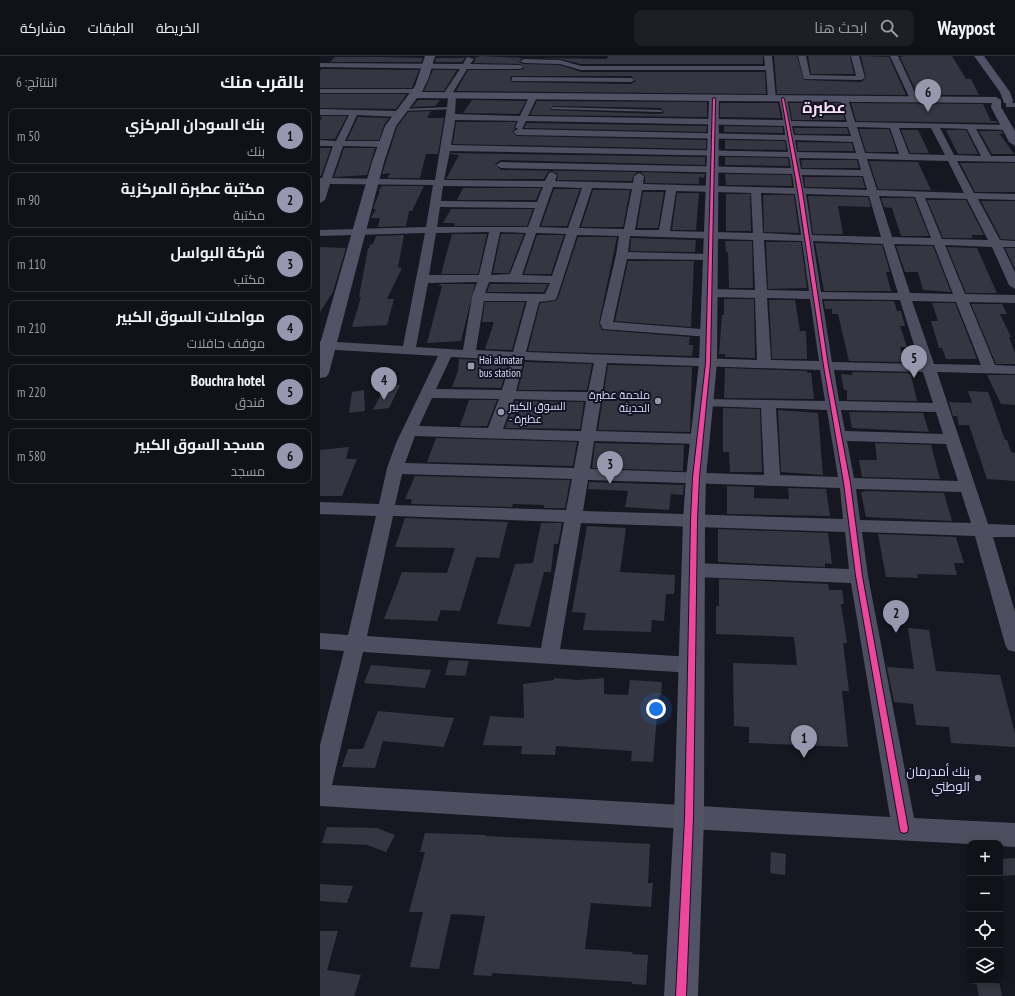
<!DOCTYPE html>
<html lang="ar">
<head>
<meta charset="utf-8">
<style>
	body { margin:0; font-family:"PT Sans Narrow",Cairo,sans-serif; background:#1e1f26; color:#f1f3f6; direction:rtl }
	.controls { position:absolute; right:12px; bottom:12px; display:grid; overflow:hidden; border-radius:8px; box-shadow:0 2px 10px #0003 }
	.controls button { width:36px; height:36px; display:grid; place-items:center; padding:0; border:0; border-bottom:1px solid #303138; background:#111119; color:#f1f3f6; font:20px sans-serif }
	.you { position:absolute; left:336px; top:653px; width:14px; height:14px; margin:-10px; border:3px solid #fff; border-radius:50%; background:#1a73e8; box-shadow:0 0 0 6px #1a73e833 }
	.badge { display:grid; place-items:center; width:26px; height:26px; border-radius:50%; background:#9798ae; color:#111; font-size:13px; font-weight:700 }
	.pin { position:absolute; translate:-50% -33px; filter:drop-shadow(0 1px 2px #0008) }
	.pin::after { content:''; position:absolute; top:21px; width:14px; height:12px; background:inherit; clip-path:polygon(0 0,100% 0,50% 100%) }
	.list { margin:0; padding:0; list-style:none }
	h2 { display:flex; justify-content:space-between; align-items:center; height:52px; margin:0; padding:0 16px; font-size:17px }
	h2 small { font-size:13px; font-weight:400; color:#9c9da2 }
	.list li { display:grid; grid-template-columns:26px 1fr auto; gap:12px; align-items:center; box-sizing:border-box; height:56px; margin:0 8px 8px; padding:0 8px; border:1px solid #303138; border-radius:8px }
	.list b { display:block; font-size:15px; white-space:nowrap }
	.list p { margin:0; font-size:13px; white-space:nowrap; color:#9c9da2 }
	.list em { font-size:13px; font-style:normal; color:#9c9da2 }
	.icon { flex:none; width:22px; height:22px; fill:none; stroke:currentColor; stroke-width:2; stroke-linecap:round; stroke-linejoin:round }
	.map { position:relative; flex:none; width:695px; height:940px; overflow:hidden; direction:ltr }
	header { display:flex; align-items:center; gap:24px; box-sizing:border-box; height:56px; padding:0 20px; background:#111119; border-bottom:1px solid #303138 }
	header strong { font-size:19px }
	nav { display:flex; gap:22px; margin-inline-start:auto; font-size:14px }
	.search { width:280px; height:36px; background:#1e1f26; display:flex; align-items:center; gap:10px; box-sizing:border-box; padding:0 14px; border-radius:8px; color:#9c9da2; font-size:15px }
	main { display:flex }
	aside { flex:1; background:#111119 }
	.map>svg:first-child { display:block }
	.building { fill:#363642; fill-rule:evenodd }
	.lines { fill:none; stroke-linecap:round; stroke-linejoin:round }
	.lane { fill:#4d4f60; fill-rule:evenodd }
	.street { fill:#4d4f60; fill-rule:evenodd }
	.secondary { fill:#515266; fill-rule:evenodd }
	.cycleway-casing { stroke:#131325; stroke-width:2 }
	.cycleway { fill:#ed469a; fill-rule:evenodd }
	.poi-dot { fill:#9798ae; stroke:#131325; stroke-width:1.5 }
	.labels { text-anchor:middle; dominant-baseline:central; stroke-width:4; stroke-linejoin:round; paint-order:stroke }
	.poi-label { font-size:11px; fill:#dcddfa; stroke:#131325; text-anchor:start }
	.near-poi-label { font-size:13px; fill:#dcddfa; stroke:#131325; text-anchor:end }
	.far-town-label { font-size:16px; font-weight:bold; fill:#fadef4; stroke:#131325 }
</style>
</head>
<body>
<header>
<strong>Waypost</strong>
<div class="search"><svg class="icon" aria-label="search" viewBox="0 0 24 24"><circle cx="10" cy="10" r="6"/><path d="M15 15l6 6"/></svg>ابحث هنا</div>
<nav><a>الخريطة</a><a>الطبقات</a><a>مشاركة</a></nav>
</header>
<main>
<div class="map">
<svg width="695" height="940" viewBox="0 0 695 940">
	<rect width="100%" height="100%" fill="#171721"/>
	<!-- building -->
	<path class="building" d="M161 0 202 2 199 6 204 8 240 9 261 16H445L446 38 136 35 148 14H200L205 12 200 8 153 7 156 3 154 2ZM192 20H311L316 25 311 28 192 26 190 21Z
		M289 0H443V8H261L240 3 222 2 286 3Z
		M454 0H477L484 24 541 26 546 22 541 0 569 1 586 39 457 38Z
		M488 0H530L534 18H491Z
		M585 0H632L646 23H651L659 39H598L580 1Z
		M15 1H58L103 2 101 6H10Z
		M116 2H145L142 6H115Z
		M2 13 99 14 92 32H0V15Z
		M113 14H137L124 35H104Z
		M0 38H87L76 53 0 52Z
		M98 44H120L115 50 92 51Z
		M152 44 206 45 199 58 143 57Z
		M217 45 387 46V61L210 59ZM233 50 341 52 344 56 341 58 230 54Z
		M400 47H458L461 62 400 61Z
		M469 47H520L525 64H472Z
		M531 47 663 48 671 65H676L678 67 536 65Z
		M111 55 107 62H124L118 98H106L100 122H67L70 117 62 118 77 71 88 56Z
		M0 60H27L15 83H0V65L2 62Z
		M38 61 69 62 64 69 59 84H27Z
		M136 66H196L194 71 195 73 192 76 197 80 386 84V93L133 88Z
		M207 67 387 70 386 76 204 72Z
		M404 70 463 71V77L404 76Z
		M474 72H527L529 78H475Z
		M539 73H569L577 96H546Z
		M581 74H598L609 97H590Z
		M626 74H646L658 98H638Z
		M659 75H682L683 78 679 77 694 98H672Z
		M405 84 465 85 466 94 405 93Z
		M477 86 532 87 534 95H478Z
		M0 92H11L1 120H0Z
		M24 92H55L47 119 14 121Z
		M131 97 385 101V109L181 104 175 108 181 114 317 116 313 120 312 125 237 124 238 118 232 115 228 116 224 123H126L139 99 131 98Z
		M405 101 468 102 469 110 405 109Z
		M481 104H537L539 112H482Z
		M549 105 604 106H598L611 134 642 135 558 133Z
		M640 107H695V136H655Z
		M321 116 385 118V119L384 122 379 121V128L325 127V120Z
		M405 118 471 119 472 130 406 129Z
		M484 121H542L545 132 485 131Z
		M62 130H104L92 155H89L86 170 58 171 60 162H51L56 153H53L60 135H58Z
		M143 132H221L216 144H137Z
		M234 133H260L247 170H221Z
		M273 134H310L303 171H261Z
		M323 136H344L338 172H317Z
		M357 137H379L376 174H352Z
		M406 138H430L431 175H406Z
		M443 139H474L479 177 444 176Z
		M488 140 548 141 551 151 518 150 523 178H493Z
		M561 142H594L609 180H581L572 152 564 151Z
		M607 144H646L664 179H651L653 182H623Z
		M661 145H695V184L681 183Z
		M131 153H213L207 170H134L135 167H123Z
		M132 178H167L158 218H121Z
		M181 178H204L189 217H173Z
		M84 179 78 211 82 212 67 243H74L67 269 32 271 41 241H39L48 192H50L49 189 53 188 56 180Z
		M217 179H244L231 218H204Z
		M258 181H297L279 267 282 274 370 281 369 289H373L372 300 208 295 220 247 235 245 238 242Z
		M311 182 376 184 375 196 310 195Z
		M405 185H432L433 232H409L408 196H406Z
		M446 186H481L487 232 448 233Z
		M495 187 562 189 570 216H566L571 235H504Z
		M576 190H613L631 236 603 234 598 216H585Z
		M0 191 26 192 13 236 0 256Z
		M627 191 657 192 677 237H646Z
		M685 192H695V213Z
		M308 205H374L371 271 295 265Z
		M120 228H155L141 285 107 287 122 230H119Z
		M170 228H228L224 236H167Z
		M404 243H434L435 302 405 301V298H399L402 259H404Z
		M449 244H475L480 275H486L487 303H452Z
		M504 245H574L577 255H581L585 270H580L587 291H580L584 306 529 305 518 258H512V253H505Z
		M165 246H205L192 294 165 293 174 266H162Z
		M612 247H635L657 303H626L622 292H619L611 265H618Z
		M651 248H682L687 258H680L691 281H689L695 297V308H676Z
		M139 303 189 305 181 332 132 331 138 315Z
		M205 306 272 308 267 334H198Z
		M288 309 372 311 370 376 278 374Z
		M405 312 487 315V317H491L494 343 404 342Z
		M532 316 588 317 591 319 597 345 527 344V334H524L521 318 533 319Z
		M667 319H695V349L681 348Z
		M66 328 80 329 69 352 53 354Z
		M44 334 45 355 29 357 32 336Z
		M648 335 668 336 685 384H687L691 396 695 397V425L667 423 649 369H639L637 360H633L629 346 652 347Z
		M149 344H177L167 370H140Z
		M195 345 264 346 260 373 185 372Z
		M403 352 440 353 442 416H410L409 396H403Z
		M458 354 498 357 503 419 461 416Z
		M529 356 603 357 609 376 532 372Z
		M116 382 257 386 253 410 107 406Z
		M275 387 364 389 363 415 272 412Z
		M555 387 611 389 620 423 542 421 539 404H557Z
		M29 391 26 403H37L22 440H0V394Z
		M95 420 250 424 245 452H224V449L193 448 192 451 91 448 92 443H85Z
		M269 426 364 429 363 439 351 438 349 454 305 451 308 435 268 433Z
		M407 430 434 431V442L469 443 468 432 506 433 510 460 407 458Z
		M545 435 624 437 632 465 546 461 541 437Z
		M85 462 188 466 179 502 156 501 140 555 121 554 117 565 64 563 82 516 127 517 135 492 75 491Z
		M221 467H242L238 488H234L231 516H224L210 571 177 568 195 508 213 507Z
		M267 470 306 472 300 516 355 519 354 538H346L344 565 332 564 331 576 263 574 266 557 252 556Z
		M398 473 508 477 512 508 505 507V511L398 506Z
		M558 478 636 481 644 507H634L637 519 597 518 598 522 566 521Z
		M399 523 508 528 509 534H522L524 548H521L527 587H523L529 635H522L528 691 429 687V671L414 670 413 607 477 609 474 581 396 578V550H399Z
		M588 572 609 574 616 615 680 619 695 678V691L631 687 629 671 596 669 593 648 574 646 567 611 594 613Z
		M129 604 149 605 145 620 125 619Z
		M51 609 111 614 105 632 44 627Z
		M234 622 258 624 284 622V638L308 639 310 624 342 626 341 639H339L333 706 311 705 312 695 236 690 235 699 201 698 202 690 163 689 170 660 204 662 203 628 234 624Z
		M58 655 134 662 124 691 63 685 55 712 22 711 28 693H43Z
		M7 771 57 772 75 779 66 796 47 789 2 787Z
		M105 777 166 779V780L330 788 328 827H333L331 851 271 847 265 893 313 896 312 898 328 899 326 929 312 928V926L172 917V920L153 919 165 860 131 858 119 913 90 911 103 856H89L105 796H100Z
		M451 796 466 798 465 819 450 817Z
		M695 802V819L680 820V803Z
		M0 828 33 830 27 847 0 845Z
		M0 875H18L7 914 41 919 34 940H0Z
		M656 925H679L682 940H659Z"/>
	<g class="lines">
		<!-- lane -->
		<path class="lane" d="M132 51 134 53 81 55 79 54 81 53Z
			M233 51 341 54 343 55 341 56 231 53Z"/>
		<!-- street -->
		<path class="street" d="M444 0H452L456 43 452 45 448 43 446 14H261L240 8 204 7 200 5 204 3 240 4 261 10H445Z
			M478 0H486L490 19 536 20 531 0H539L545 22 541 24 484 23Z
			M570 0H578L598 43 597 45 590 43Z
			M147 1 154 3 150 8 200 9 204 11 200 13H147L132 38 136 40 135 58 200 60 209 41 213 39 217 41 208 60 463 64 459 43 463 41 467 43 471 65 527 66 520 43 524 41 528 43 535 66 689 69 690 71 686 74 656 73 671 100H695V106L637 105 654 137 695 138V144L658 143 680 184 695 185V191H683L695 216V233L689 229 672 191 625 189 645 238 695 239V247L649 246 675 309 695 310V318L617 316 668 468 695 469V481H673L695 556V596L688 594 685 588 655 480 542 476 548 520 594 762 695 767V791L680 790V787L650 788 369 773 0 750V689L24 595 0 593V577L28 579 56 460 0 458V446L59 448 67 412 76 387 118 300 0 293V285L83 290 105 177 0 180V174L106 171 113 129 10 128 5 144 0 147V122H2L13 90H0V84L16 85 29 59H0V53L78 55 82 58 78 61 37 59 25 85H64L69 88 64 91 23 90 12 122 115 124 127 51 128 42 122 40 140 13 0 11V7L143 8ZM135 64 198 65 195 71 198 73 193 76 197 79 466 84 468 96 131 89ZM206 65 464 70 465 79 200 73H202ZM472 70 528 71 531 80 474 79ZM537 71 570 72 579 98 545 97ZM579 72H611L625 99 589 98ZM620 72 647 73 661 100 634 99ZM475 84 533 86 536 97 477 96ZM130 95 469 101 471 112 181 106 176 109 181 112 472 118 474 132 323 128 324 120 319 117 314 120 313 127 235 125 237 119 232 116 229 117 225 125 124 124ZM479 102 538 103 541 114 481 113ZM547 103 628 105 644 137 557 134ZM482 119 543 120 547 134 484 132ZM123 130 223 131 217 146 121 145ZM233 131 262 132 248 172 219 171ZM272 132 312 133 304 173 259 172ZM322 134H346L339 174H315ZM356 135 431 137 433 177 350 175ZM441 137 475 138 481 179 443 177ZM486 138 549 140 561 181 492 179ZM559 140 595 141 611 182 572 181ZM605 142 647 143 668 184 622 183ZM120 151 215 152 208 171H117ZM169 176 159 219H109L116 177ZM180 176 206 177 190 218 171 219ZM216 177 246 178 232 220 202 219ZM257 179 299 180 296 199 280 267 283 273 389 281 394 280 396 277 394 274 293 266 307 203 391 204 397 201 391 198 308 196 310 180 433 184 435 234 390 233 384 237 390 241 435 242 437 304 206 296 219 246 235 244 237 241ZM444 184 482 185 489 235 447 234ZM493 185 563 188 578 237 501 236ZM574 188 614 189 633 238 590 237ZM157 226 152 241 143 294 96 291 108 227ZM169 226 230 227 225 238 165 237ZM447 242 490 243 499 305 451 304ZM502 243 580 244 600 308 512 306ZM164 245H207L193 296 156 294ZM592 245 636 246 661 309 614 308ZM131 301 191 304 182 334 116 333ZM204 304 274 307 268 336 196 335ZM287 307 500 314 505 345 380 343 378 346 380 349 385 350 441 352 444 419 270 413 274 385 380 388 385 387 388 383 385 379 380 378 276 375ZM514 314 603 316 613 347 519 345ZM112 342 179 343 168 372 99 370ZM194 343 266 345 261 375 183 373ZM456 352 507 354 518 421 460 419ZM521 354 616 356 623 378 525 375ZM95 380 259 385 254 412 85 407ZM527 385 626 388 638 425 534 422ZM82 418 252 423 246 454 75 449ZM268 424 520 432 523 463 263 455ZM536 433 641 436 651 467 540 464ZM73 460 244 466 221 592 47 580ZM261 467 525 476 529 513 374 507 368 509 365 514 368 519 374 521 531 527 570 761 12 729 43 596 372 617 379 615 382 609 379 603 372 601 240 593Z
			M192 21 311 22 315 24 311 26 195 25H192Z
			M0 33H97L101 35 97 37H0Z
			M686 47H695V51H686Z"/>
		<!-- secondary -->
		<path class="secondary" d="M105 0H115L109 21 102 36 676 41 681 44V51L695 75V90L689 86 671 51 672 47 399 45 397 307 386 421 385 464 384 762 378 940H344L354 762 363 464 366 421 379 307 389 45 97 42 76 70 64 106 9 317 6 321 0 322V288L52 106 65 70 95 30Z
			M654 0H664L690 36 693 45 692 47H684L680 36Z"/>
		<defs>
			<path id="cycleway" d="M394 42 395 43 390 307 379 421 377 464 373 762 366 940H356L365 762 371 464 373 421 386 307 393 43Z
				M463 42 464 43 482 135 508 310 530 427 542 520 588 773 587 776 584 777 581 776 580 773 536 520 524 427 504 310 478 135 462 43Z"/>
		</defs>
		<!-- cycleway casing -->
		<use href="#cycleway" class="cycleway-casing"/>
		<!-- cycleway -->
		<use href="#cycleway" class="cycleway"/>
	</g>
	<!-- markers -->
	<g class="poi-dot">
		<rect x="147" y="306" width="8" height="8" rx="2"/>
		<circle cx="338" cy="345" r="4"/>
		<circle cx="181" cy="356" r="4"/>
		<circle cx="658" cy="722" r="4"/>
	</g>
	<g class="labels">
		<!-- poi labels -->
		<g class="poi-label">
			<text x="159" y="304">Hai almatar<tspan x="159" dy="13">bus station</tspan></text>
			<text x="330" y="339" text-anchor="end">ملحمة عطبرة<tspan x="330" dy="13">الحديثة</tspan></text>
			<text x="189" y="350">السوق الكبير<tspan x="189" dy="13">- عطبرة</tspan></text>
		</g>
		<!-- near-poi labels -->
		<g class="near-poi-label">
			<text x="650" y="715">بنك أمدرمان<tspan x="650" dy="15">الوطني</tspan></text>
		</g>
		<!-- far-town labels -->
		<g class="far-town-label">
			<text x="504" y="51">عطبرة</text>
		</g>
	</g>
</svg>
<div class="controls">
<button>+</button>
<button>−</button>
<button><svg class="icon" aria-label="locate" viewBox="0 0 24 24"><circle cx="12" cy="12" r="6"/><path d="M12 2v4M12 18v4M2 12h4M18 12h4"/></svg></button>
<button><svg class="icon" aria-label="layers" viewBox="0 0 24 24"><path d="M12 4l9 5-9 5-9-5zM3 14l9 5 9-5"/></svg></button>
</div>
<div class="you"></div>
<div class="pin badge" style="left:484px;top:702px">1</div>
<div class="pin badge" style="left:576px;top:577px">2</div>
<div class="pin badge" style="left:290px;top:428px">3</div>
<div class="pin badge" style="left:64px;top:344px">4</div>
<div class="pin badge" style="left:594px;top:322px">5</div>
<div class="pin badge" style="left:608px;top:56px">6</div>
</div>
<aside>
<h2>بالقرب منك<small>النتائج: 6</small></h2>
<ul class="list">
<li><span class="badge">1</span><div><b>بنك السودان المركزي</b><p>بنك</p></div><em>50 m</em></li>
<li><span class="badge">2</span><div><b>مكتبة عطبرة المركزية</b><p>مكتبة</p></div><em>90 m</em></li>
<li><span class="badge">3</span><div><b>شركة البواسل</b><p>مكتب</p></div><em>110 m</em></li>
<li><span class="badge">4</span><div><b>مواصلات السوق الكبير</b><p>موقف حافلات</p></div><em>210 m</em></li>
<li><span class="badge">5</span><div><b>Bouchra hotel</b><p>فندق</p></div><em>220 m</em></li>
<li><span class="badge">6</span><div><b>مسجد السوق الكبير</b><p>مسجد</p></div><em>580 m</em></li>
</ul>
</aside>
</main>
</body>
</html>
